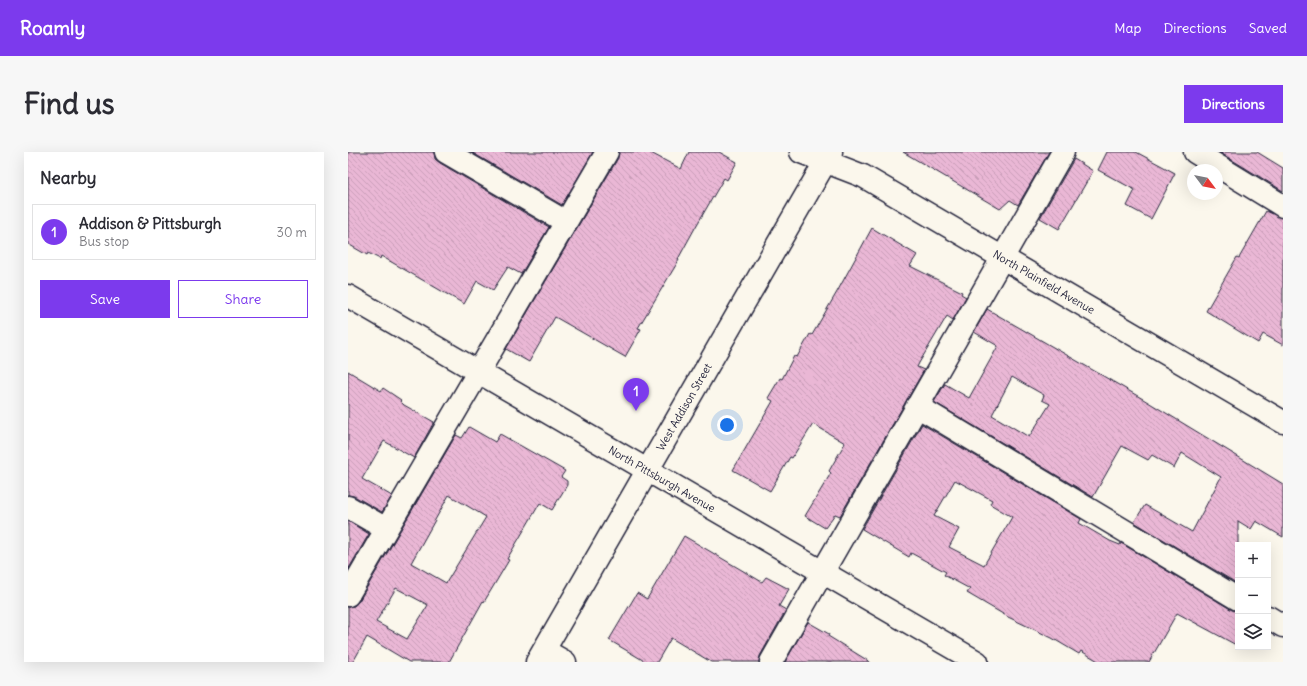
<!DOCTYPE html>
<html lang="en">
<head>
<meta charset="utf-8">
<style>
	body { margin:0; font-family:Delius,sans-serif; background:#f7f7f7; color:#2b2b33 }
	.controls { position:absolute; right:12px; bottom:12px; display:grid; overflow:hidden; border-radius:0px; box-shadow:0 4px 16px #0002 }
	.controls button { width:36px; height:36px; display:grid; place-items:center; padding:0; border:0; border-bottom:1px solid #e1e1e2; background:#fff; color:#2b2b33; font:20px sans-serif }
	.compass { position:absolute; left:839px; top:12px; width:36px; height:36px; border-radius:50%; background:#fff; box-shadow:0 4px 16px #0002; rotate:122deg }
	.you { position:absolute; left:379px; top:273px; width:14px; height:14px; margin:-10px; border:3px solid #fff; border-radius:50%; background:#1a73e8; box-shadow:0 0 0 6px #1a73e833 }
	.badge { display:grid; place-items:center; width:26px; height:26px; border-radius:50%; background:#7c3aed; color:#fff; font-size:13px; font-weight:700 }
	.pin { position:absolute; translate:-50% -33px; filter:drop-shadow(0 1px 2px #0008) }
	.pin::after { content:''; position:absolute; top:21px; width:14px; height:12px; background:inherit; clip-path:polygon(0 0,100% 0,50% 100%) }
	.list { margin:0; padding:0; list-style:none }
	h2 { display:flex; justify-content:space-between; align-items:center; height:52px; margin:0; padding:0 16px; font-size:17px }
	h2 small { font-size:13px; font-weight:400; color:#7c7c81 }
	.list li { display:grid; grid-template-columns:26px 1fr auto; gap:12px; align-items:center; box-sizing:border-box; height:56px; margin:0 8px 8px; padding:0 8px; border:1px solid #e1e1e2; border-radius:0px }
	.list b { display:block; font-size:15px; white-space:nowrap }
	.list p { margin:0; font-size:13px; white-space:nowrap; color:#7c7c81 }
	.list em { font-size:13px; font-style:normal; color:#7c7c81 }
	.actions { display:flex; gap:8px; padding:12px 16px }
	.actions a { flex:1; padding:9px 0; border:1px solid #7c3aed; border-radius:0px; text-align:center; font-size:14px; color:#7c3aed }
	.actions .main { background:#7c3aed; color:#fff }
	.icon { flex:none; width:22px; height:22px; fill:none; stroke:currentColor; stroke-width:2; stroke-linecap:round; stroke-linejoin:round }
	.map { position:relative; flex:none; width:935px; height:510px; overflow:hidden; border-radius:0px }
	header { display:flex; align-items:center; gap:24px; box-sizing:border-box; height:56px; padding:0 20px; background:#7c3aed; color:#fff }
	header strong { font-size:19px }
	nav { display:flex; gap:22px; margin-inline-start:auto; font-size:14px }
	.intro { display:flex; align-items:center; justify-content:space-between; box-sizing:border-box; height:96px; padding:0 24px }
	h1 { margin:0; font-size:28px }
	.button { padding:10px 18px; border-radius:0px; background:#7c3aed; color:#fff; font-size:14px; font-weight:700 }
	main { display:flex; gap:24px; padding:0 24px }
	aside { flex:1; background:#fff; border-radius:0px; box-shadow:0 4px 16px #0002 }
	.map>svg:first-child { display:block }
	.building { fill:url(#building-back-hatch); stroke:#22223b; fill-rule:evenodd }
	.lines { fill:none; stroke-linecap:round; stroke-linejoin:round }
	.minor-casing { stroke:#22223b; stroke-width:25 }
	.minor { stroke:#fbf7ec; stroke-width:22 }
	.labels { text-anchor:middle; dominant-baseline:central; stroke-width:4; stroke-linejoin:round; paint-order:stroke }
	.street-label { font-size:11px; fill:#22223b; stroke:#fbf7ec }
</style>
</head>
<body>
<header>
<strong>Roamly</strong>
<nav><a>Map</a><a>Directions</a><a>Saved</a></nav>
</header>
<div class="intro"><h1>Find us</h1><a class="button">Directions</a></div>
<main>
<aside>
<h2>Nearby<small></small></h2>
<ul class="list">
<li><span class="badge">1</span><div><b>Addison &amp; Pittsburgh</b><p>Bus stop</p></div><em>30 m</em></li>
</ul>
<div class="actions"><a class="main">Save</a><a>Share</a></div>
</aside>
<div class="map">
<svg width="935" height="510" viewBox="0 0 935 510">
	<defs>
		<pattern id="building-back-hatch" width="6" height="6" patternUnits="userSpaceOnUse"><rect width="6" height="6" fill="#eab7d5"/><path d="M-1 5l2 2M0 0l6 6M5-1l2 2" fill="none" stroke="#c89db8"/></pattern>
	</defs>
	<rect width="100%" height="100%" fill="#fbf7ec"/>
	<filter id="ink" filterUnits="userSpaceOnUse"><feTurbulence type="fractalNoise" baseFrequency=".025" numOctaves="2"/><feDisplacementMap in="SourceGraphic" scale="8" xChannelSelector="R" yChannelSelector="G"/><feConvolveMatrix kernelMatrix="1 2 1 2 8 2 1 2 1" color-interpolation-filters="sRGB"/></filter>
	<g filter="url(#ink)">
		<!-- building -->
		<path class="building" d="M0 0H86L87 7 92 11 201 75 173 122 160 115 145 138 129 129 116 152 33 104 32 107 20 101 19 103 0 92Z
			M123 0H245L214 53Z
			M271 0H301L333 17 341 0H371L389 10 379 28 376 26 347 76 330 107 331 108 290 176 293 177 277 205 207 165 181 210 158 197 270 6Z
			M555 0H701L670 53 662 48 652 57Z
			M759 0H788L827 21 803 67 779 54 787 38 750 18Z
			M871 0H909L935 16V39Z
			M726 7 745 19 711 77 692 66Z
			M918 59 935 66V193L915 182 910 191 858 159 889 105 891 106Z
			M524 76 569 103 562 114 614 140 613 142 618 145 605 168 599 164 571 211 569 215 576 218 492 364 487 362 477 376 457 364 483 321 481 319 497 291 465 272 444 306 442 305 422 339 385 318 425 249 420 246 432 226 434 227 446 204 449 205 462 182 464 183 489 140Z
			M639 157 795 247 935 332V385L908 369 903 377 890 369V432L786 370 797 353 844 380 873 325 834 301 826 316 804 303 800 308 774 294 745 345 586 250 597 232 621 246 650 194 626 180ZM664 225 696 243 694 248 702 252 681 285 644 263Z
			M0 219 33 239 35 236 53 248 52 249 56 253 86 270 66 306 36 289 14 327 44 344 34 360 6 344 0 343Z
			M574 272 733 367 731 371 762 389 772 393 773 391 884 458 890 459V494L829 461 801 510H752L733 499 731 502 704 486 660 465 619 441 622 437 596 423 598 420 563 401 561 405 514 377ZM607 328 644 348 642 352 664 365 636 413 601 395 611 377 586 364Z
			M121 275 147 290 152 282 217 319 213 325 219 329V333L204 358 192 351 159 407 161 408 136 450 135 449 101 510H61L19 485 5 510H0V455L6 454 11 449 108 283 114 286ZM101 343 138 365 98 431 63 411ZM48 436 80 453 59 487 28 470Z
			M0 369 21 382 0 418Z
			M336 384 414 430 418 425 441 437 431 454 438 458 412 504 411 510H363L323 486 309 510H298L261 488 289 441 299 447Z
			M460 470 481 482 480 484 522 510H437Z"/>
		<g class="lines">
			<defs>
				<path id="minor" d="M98 0 218 70
					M453 0 515 24 935 270
					M847 0 935 54
					M0 144 629 510
					M569 254 890 447
					M0 355 38 377
					M0 443 259 0
					M920 465 935 474
					M196 498 217 510
					M189 510 483 0
					M423 510 715 0"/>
			</defs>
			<!-- minor casing -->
			<use href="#minor" class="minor-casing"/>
			<!-- minor -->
			<use href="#minor" class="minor"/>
		</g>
	</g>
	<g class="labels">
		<!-- street labels -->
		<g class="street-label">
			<text transform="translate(696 130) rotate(30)">North Plainfield Avenue</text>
			<text transform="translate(336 255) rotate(-60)">West Addison Street</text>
			<text transform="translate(314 327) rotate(30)">North Pittsburgh Avenue</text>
		</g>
	</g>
</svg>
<div class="controls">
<button>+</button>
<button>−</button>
<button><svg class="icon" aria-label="layers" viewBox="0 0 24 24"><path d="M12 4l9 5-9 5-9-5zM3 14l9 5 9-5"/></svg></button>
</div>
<svg class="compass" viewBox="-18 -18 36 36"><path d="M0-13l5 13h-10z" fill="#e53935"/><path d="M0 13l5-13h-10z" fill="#7c7c81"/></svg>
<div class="you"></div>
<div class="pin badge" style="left:288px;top:259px">1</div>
</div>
</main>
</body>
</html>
